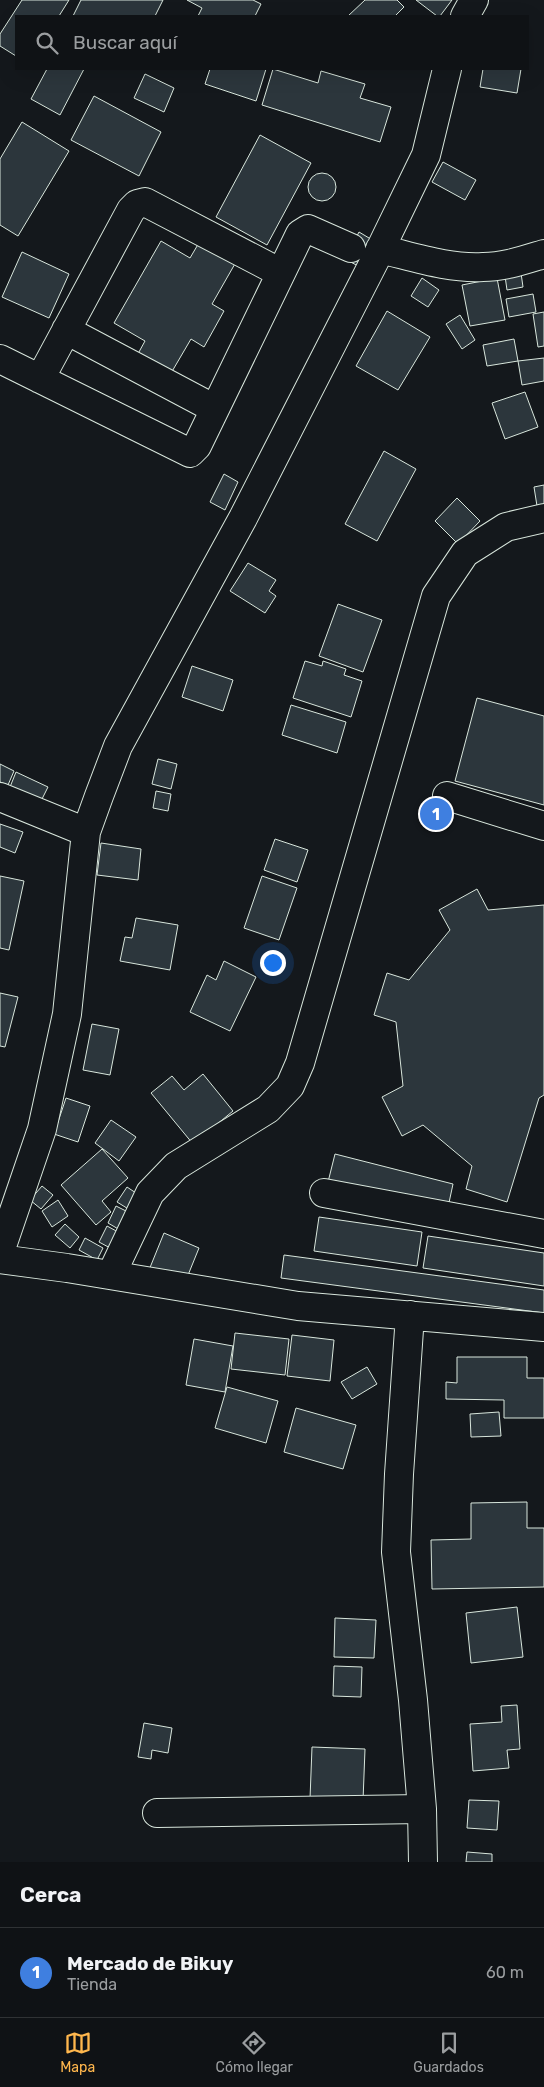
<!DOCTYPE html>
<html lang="es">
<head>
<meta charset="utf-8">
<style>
	body { margin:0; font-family:Rubik,sans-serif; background:#1d2022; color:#f1f3f6 }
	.you { position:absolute; left:272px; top:962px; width:18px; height:18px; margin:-12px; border:4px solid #fff; border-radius:50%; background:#1a73e8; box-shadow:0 0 0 8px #1a73e833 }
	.badge { display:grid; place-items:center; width:32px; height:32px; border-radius:50%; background:#ffb74d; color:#fff; font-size:16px; font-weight:700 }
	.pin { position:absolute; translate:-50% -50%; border:2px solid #fff; box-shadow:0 1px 5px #0006 }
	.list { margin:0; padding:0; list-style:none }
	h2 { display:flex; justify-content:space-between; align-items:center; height:65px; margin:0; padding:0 20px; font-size:21px }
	h2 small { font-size:16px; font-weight:400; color:#9b9ea0 }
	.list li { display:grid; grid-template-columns:32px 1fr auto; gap:15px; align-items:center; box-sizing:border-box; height:90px; padding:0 20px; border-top:1px solid #2f3234 }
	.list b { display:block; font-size:19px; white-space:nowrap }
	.list p { margin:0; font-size:16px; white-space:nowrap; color:#9b9ea0 }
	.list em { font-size:16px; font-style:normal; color:#9b9ea0 }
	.icon { flex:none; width:28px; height:28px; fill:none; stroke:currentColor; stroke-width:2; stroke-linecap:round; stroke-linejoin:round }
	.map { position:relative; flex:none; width:544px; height:1862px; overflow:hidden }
	.search { position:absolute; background:#0f1215; box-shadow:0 5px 20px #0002; left:15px; right:15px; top:15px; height:55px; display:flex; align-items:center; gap:12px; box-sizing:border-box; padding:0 18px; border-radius:0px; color:#9b9ea0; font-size:19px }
	.sheet { height:155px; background:#0f1215 }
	nav { display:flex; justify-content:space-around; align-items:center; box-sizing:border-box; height:70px; border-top:1px solid #2f3234; background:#0f1215; font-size:14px; color:#9b9ea0 }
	nav a { display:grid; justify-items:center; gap:2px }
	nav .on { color:#ffb74d }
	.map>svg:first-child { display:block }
	.building { fill:#2c363c; stroke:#d8e6dc }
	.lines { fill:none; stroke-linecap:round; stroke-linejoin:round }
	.minor-casing { stroke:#d8e6dc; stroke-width:30 }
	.minor { stroke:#14181c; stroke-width:28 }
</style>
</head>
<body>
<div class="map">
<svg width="544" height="1862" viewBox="0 0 544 1862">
	<rect width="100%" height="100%" fill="#14181c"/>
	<!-- building -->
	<path class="building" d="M22 0H69L59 16H16V56L0 46V34Z
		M81 0H163L155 16H73Z
		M187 0H253L261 4 255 16H198L202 8Z
		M365 0H397L404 7 395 16H348Z
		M416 0H452L440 16H437Z
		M47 69H84L60 115 31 99Z
		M210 69H266L256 101 205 84Z
		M273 69 318 83 321 71 365 84 360 98 391 107 380 142 262 105Z
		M483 69H521L517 93 480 87Z
		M145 74 174 88 164 112 134 98Z
		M94 96 161 132 139 176 71 140Z
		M22 122 69 151 18 236 0 225V159Z
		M260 135 311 163 267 245 216 217Z
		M443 162 476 180 465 200 432 182Z
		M308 187a14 14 0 1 1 28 0a14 14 0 1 1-28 0Z
		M359 232 374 241 360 267 345 259Z
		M161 241 190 258 200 241 236 262 212 304 224 311 204 347 191 339 167 380 134 361 145 341 114 323Z
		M22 252 69 274 49 318 2 297Z
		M521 273 523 287 507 290 505 276Z
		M422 278 439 290 428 307 411 296Z
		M497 278 505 320 470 326 462 285Z
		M533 294 536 312 509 317 506 299Z
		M387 311 430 337 398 390 356 366Z
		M544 312V346L538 347 533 314Z
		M460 315 475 340 462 349 446 324Z
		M514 339 518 361 487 366 483 345Z
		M544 358V381L522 385 518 361Z
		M525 392 538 427 505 439 492 403Z
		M384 451 416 469 377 541 345 524Z
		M224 474 238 482 225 510 210 502Z
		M544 485V505L537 506 534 487Z
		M457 498 480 521 458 544 435 521Z
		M248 563 276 580 269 591 276 596 265 613 230 591Z
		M338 604 382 620 363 672 319 656Z
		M305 661 322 666 323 661 346 669 344 675 362 681 351 717 293 698Z
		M192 666 233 680 223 711 182 697Z
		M477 698 544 716V805L455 781Z
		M291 705 346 722 337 753 282 735Z
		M158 759 177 764 171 789 152 784Z
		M0 764 14 771 8 785 0 782Z
		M16 772 48 787 41 801 10 787Z
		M156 791 171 794 168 811 153 808Z
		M0 824 23 832 15 853 0 847Z
		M275 839 308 850 297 882 264 870Z
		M101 843 141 849 138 880 97 875Z
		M0 876 24 881 9 950 0 948Z
		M262 876 297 888 279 940 244 928Z
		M477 889 488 910 544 905V1095L539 1098 507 1202 466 1189 472 1166 423 1125 402 1136 382 1097 403 1086 396 1022 374 1015 387 973 409 980 450 930 439 910Z
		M136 918 178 925 170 970 120 961 125 937 132 938Z
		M224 961 256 977 230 1031 190 1012 207 975 216 980Z
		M0 993 18 997 5 1047 0 1046Z
		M92 1024 119 1029 110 1075 83 1070Z
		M203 1074 233 1111 193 1144 151 1093 172 1076 184 1090Z
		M66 1098 90 1106 78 1142 54 1134Z
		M111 1120 136 1137 119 1161 95 1143Z
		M102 1149 128 1178 102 1201 111 1212 96 1225 61 1185Z
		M335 1154 453 1184 447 1212 328 1182Z
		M42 1186 53 1195 41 1209 30 1200Z
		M127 1187 139 1195 130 1210 117 1202Z
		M58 1200 68 1216 52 1227 42 1211Z
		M116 1206 128 1212 120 1230 108 1223Z
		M319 1217 422 1232 417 1266 314 1251Z
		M65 1224 79 1237 70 1248 55 1235Z
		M107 1226 120 1233 112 1249 99 1242Z
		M164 1233 199 1248 184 1285 149 1270Z
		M428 1236 544 1253V1286L423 1268Z
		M85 1238 103 1248 97 1260 79 1250Z
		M284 1255 544 1290V1313L281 1278Z
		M235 1333 289 1339 285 1375 231 1369Z
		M292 1335 334 1340 330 1381 287 1376Z
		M194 1339 233 1346 225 1392 186 1385Z
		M457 1357H527V1378H544V1418H504V1400L446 1399V1382L457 1383Z
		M367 1367 377 1384 352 1399 341 1382Z
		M227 1387 278 1401 266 1443 215 1428Z
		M296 1408 356 1425 343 1469 284 1452Z
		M499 1412 501 1436 471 1437 470 1414Z
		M527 1502V1528H544V1587L432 1589 431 1540 471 1539V1503Z
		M517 1607 523 1657 471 1663 466 1613Z
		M335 1618 376 1620 374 1658 334 1657Z
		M334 1666 362 1667 361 1697 333 1696Z
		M517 1705 520 1749 507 1750 509 1768 473 1771 470 1724 502 1722 501 1706Z
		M144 1723 172 1728 168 1753 152 1750 151 1759 138 1757Z
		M312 1747 365 1749 363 1801 310 1799Z
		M469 1800 499 1801 497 1830 467 1828Z
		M467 1852 492 1854V1862H466Z"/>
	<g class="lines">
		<defs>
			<path id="minor" d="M465 16 474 0
				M380 249C414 257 449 269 483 267 504 267 524 260 544 254
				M66 330 215 409
				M0 359 190 453 197 446 300 234 308 229 351 248
				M40 379 131 210 137 204 145 202 281 273
				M447 796 544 826
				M0 797 86 832
				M324 1193 544 1234
				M0 1252 42 1129 67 1014 86 832 99 796 118 746 243 518 375 260 426 155 447 69
				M0 1259 67 1268 298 1306 544 1327
				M111 1275 150 1193 176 1166 268 1109 290 1086 300 1063 436 596 465 553 506 527 544 518
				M410 1315 399 1474 396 1552 413 1700 422 1809 423 1862
				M157 1813 422 1809"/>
		</defs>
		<!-- minor casing -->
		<use href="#minor" class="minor-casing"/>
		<!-- minor -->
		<use href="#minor" class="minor"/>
	</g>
</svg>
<div class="you"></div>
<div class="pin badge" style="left:436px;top:814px;background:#3f7fe0">1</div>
<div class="search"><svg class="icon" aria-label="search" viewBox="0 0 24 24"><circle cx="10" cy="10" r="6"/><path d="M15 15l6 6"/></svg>Buscar aquí</div>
</div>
<section class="sheet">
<h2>Cerca<small></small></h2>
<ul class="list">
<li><span class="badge" style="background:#3f7fe0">1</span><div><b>Mercado de Bikuy</b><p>Tienda</p></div><em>60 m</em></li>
</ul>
</section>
<nav>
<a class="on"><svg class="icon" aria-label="map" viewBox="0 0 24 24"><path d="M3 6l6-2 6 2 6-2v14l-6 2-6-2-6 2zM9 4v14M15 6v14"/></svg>Mapa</a>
<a><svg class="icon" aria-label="directions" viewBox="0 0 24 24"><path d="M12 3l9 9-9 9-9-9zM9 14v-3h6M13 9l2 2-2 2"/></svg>Cómo llegar</a>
<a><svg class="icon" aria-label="saved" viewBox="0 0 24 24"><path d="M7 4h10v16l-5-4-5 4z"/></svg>Guardados</a>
</nav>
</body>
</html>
